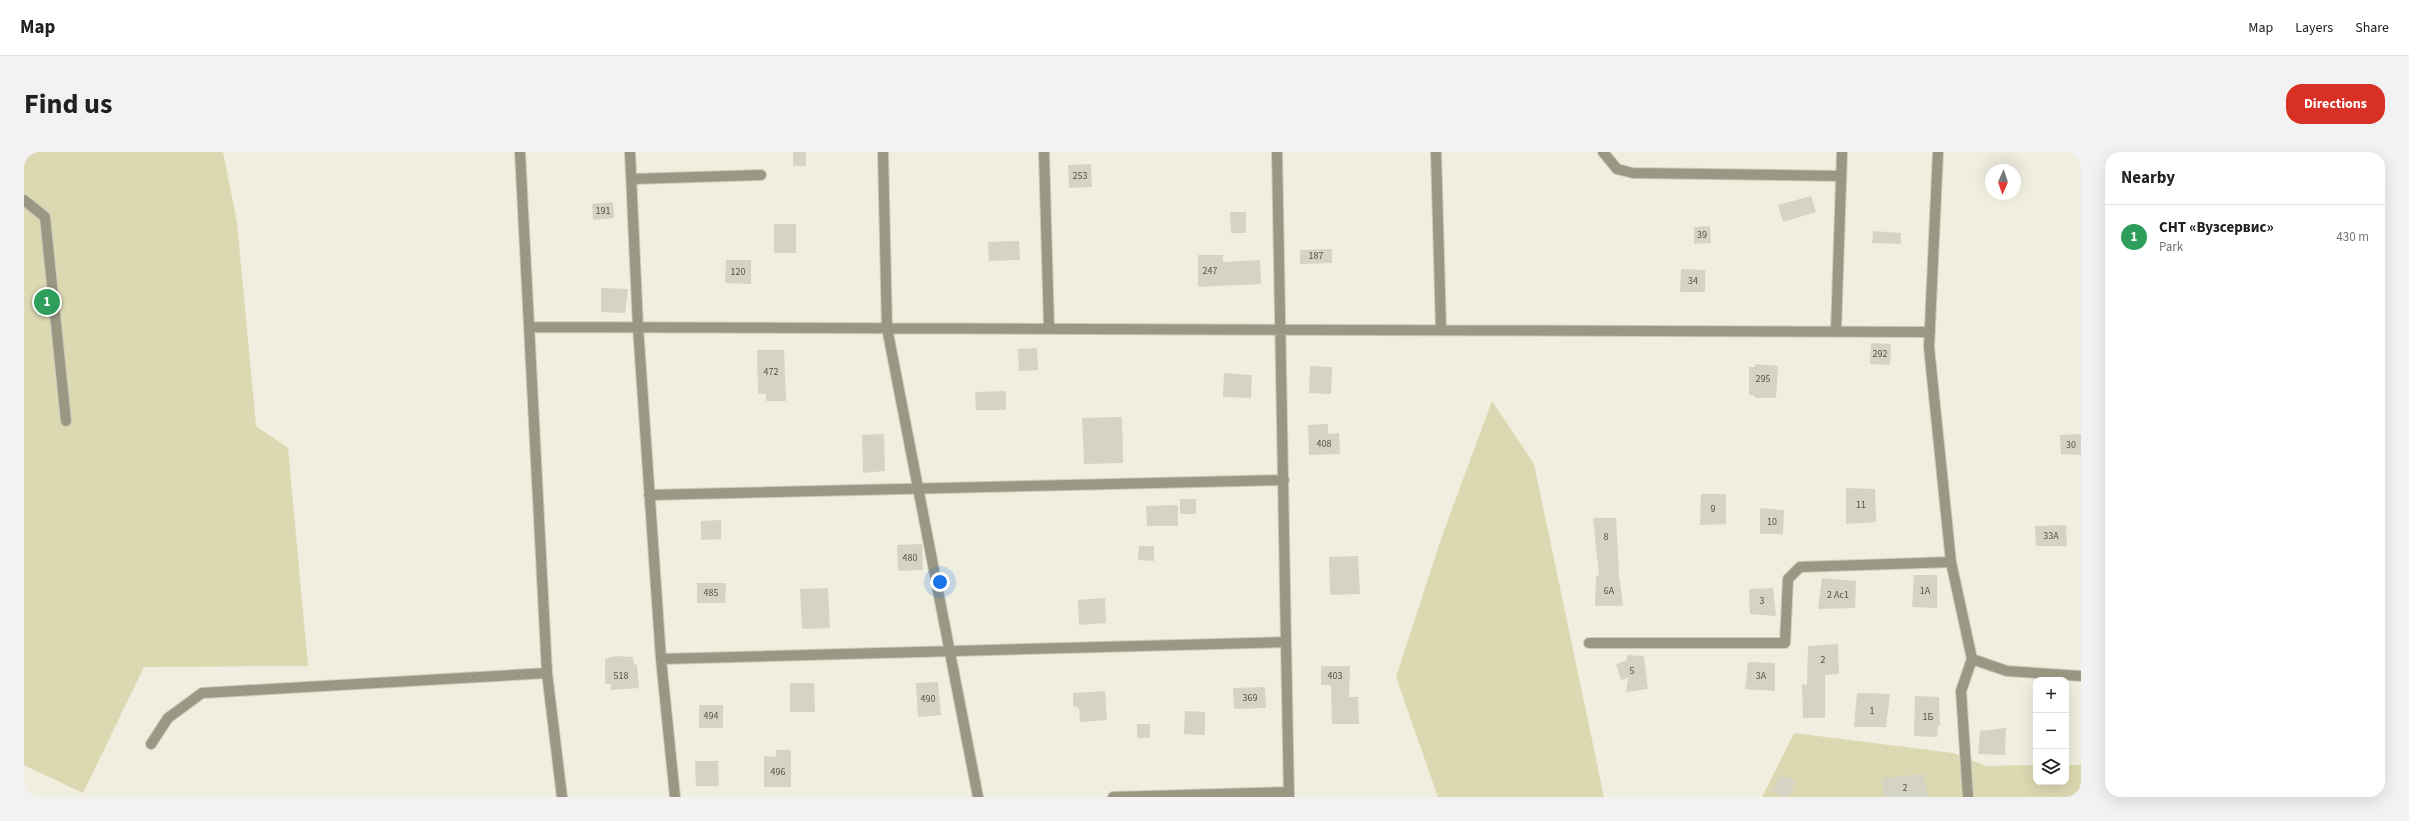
<!DOCTYPE html>
<html lang="en">
<head>
<meta charset="utf-8">
<style>
	body { margin:0; font-family:"Source Sans 3",sans-serif; background:#f2f2f2; color:#202124 }
	.controls { position:absolute; right:12px; bottom:12px; display:grid; overflow:hidden; border-radius:8px; box-shadow:0 4px 16px #0002 }
	.controls button { width:36px; height:36px; display:grid; place-items:center; padding:0; border:0; border-bottom:1px solid #e0e0e0; background:#fff; color:#202124; font:20px sans-serif }
	.compass { position:absolute; left:1961px; top:12px; width:36px; height:36px; border-radius:50%; background:#fff; box-shadow:0 4px 16px #0002; rotate:183deg }
	.you { position:absolute; left:916px; top:430px; width:14px; height:14px; margin:-10px; border:3px solid #fff; border-radius:50%; background:#1a73e8; box-shadow:0 0 0 6px #1a73e833 }
	.badge { display:grid; place-items:center; width:26px; height:26px; border-radius:50%; background:#d93025; color:#fff; font-size:13px; font-weight:700 }
	.pin { position:absolute; translate:-50% -50%; border:2px solid #fff; box-shadow:0 1px 4px #0006 }
	.list { margin:0; padding:0; list-style:none }
	h2 { display:flex; justify-content:space-between; align-items:center; height:52px; margin:0; padding:0 16px; font-size:17px }
	h2 small { font-size:13px; font-weight:400; color:#757577 }
	.list li { display:grid; grid-template-columns:26px 1fr auto; gap:12px; align-items:center; box-sizing:border-box; height:64px; padding:0 16px; border-top:1px solid #e0e0e0 }
	.list b { display:block; font-size:15px; white-space:nowrap }
	.list p { margin:0; font-size:13px; white-space:nowrap; color:#757577 }
	.list em { font-size:13px; font-style:normal; color:#757577 }
	.icon { flex:none; width:22px; height:22px; fill:none; stroke:currentColor; stroke-width:2; stroke-linecap:round; stroke-linejoin:round }
	.map { position:relative; flex:none; width:2057px; height:645px; overflow:hidden; border-radius:16px }
	header { display:flex; align-items:center; gap:24px; box-sizing:border-box; height:56px; padding:0 20px; background:#fff; border-bottom:1px solid #e0e0e0 }
	header strong { font-size:19px }
	nav { display:flex; gap:22px; margin-inline-start:auto; font-size:14px }
	.intro { display:flex; align-items:center; justify-content:space-between; box-sizing:border-box; height:96px; padding:0 24px }
	h1 { margin:0; font-size:28px }
	.button { padding:10px 18px; border-radius:16px; background:#d93025; color:#fff; font-size:14px; font-weight:700 }
	main { display:flex; gap:24px; padding:0 24px }
	aside { flex:1; background:#fff; border-radius:16px; box-shadow:0 4px 16px #0002 }
	.map>svg:first-child { display:block }
	.green { fill:#dcd8b1 }
	.building { fill:#d5d3c4 }
	.lines { fill:none; stroke-linecap:round; stroke-linejoin:round }
	.minor-casing { stroke:#cccbbd; stroke-width:12 }
	.minor { stroke:#9a9882; stroke-width:10 }
	.labels { text-anchor:middle; dominant-baseline:central; stroke-width:3; stroke-linejoin:round; paint-order:stroke }
	.number-label { font-size:10px; fill:#55544b }
</style>
</head>
<body>
<header>
<strong>Map</strong>
<nav><a>Map</a><a>Layers</a><a>Share</a></nav>
</header>
<div class="intro"><h1>Find us</h1><a class="button">Directions</a></div>
<main>
<div class="map">
<svg width="2057" height="645" viewBox="0 0 2057 645">
	<rect width="100%" height="100%" fill="#f0eedf"/>
	<!-- green -->
	<path class="green" d="M0 0H199L213 70 232 274 264 296 284 514 120 515 59 641 0 613Z
		M1468 249 1510 312 1580 645H1414L1372 525 1417 387Z
		M1770 581 1929 601 1962 614 2012 613V630H2042V613H2057V645H1738Z"/>
	<!-- building -->
	<path class="building" d="M769 0H782V14H769Z
		M1067 12 1068 35 1045 36 1044 13Z
		M1787 44 1792 60 1759 70 1754 53Z
		M589 50 590 66 569 68 568 52Z
		M1206 60H1222V81H1207Z
		M750 72H772V101H750Z
		M1686 74 1687 91 1670 92V75Z
		M1849 79 1877 81V92L1848 91Z
		M995 89 996 108 965 109 964 90Z
		M1308 97V111L1276 112V98Z
		M1174 103H1199V110L1236 108 1237 132 1174 135Z
		M702 108H727V132L701 131Z
		M1657 117 1681 118V140H1656Z
		M577 136 604 137 601 161 577 160Z
		M1847 191 1867 192 1866 213 1846 212Z
		M1013 196 1014 218 995 219 994 197Z
		M733 198H760L762 249H742V242H734Z
		M1731 212 1754 214 1752 246H1731V244L1725 243V215H1731Z
		M1286 214 1308 215 1307 242 1285 241Z
		M1200 221 1228 223 1227 246 1199 245Z
		M982 239V258H952L951 240Z
		M1098 265 1099 311 1060 312 1058 266Z
		M1304 272V282L1315 281 1316 302 1285 303 1284 273Z
		M860 282 861 319 839 321 838 283Z
		M2057 282V303L2037 302 2036 283Z
		M1822 336 1851 337 1852 370 1822 372Z
		M1677 342H1702V372L1676 373Z
		M1156 347H1172V362H1156Z
		M1154 353V374H1123L1122 354Z
		M1736 356 1760 358 1759 382H1736Z
		M1569 366H1592L1595 422 1599 454H1571L1572 424H1575Z
		M697 368V387L677 388V369Z
		M2042 373 2043 394H2012L2011 374Z
		M898 392 899 418 874 419 873 393Z
		M1115 394H1130V409L1114 408Z
		M1334 404 1336 442 1306 443 1305 405Z
		M1890 423H1913V456L1888 455Z
		M1798 426 1832 429 1831 456 1794 457Z
		M673 431H702L701 451H673Z
		M804 436 806 476 778 477 776 437Z
		M1749 436 1752 464 1726 462 1725 437Z
		M1081 446 1082 471 1055 473 1054 448Z
		M1814 492 1815 522 1801 523V566H1779L1778 532 1783 533 1784 494Z
		M1603 503 1620 504 1624 537 1602 540 1604 526 1597 528 1592 512 1603 508Z
		M591 504 609 505 610 512 613 513 615 536 587 538V532H581V507Z
		M1724 510 1751 511V539L1721 537Z
		M1297 514H1326L1325 545H1334L1335 572H1308L1307 533H1297Z
		M914 530 917 563 894 565 892 531Z
		M766 531H790L791 560H766Z
		M1241 535 1242 556 1210 557 1209 536Z
		M1081 539 1083 568 1056 570 1055 556 1049 554V541Z
		M1833 541 1866 542 1862 575H1830Z
		M1891 544 1915 545 1916 574H1914L1913 585 1890 584Z
		M675 553H699V576H675Z
		M1161 559 1181 560V583L1160 582Z
		M1113 572H1126V586H1113Z
		M1982 576 1981 603 1954 602 1956 579Z
		M752 598H767V635H740V604L752 605Z
		M671 609H694L695 634H672Z
		M1899 622 1905 645H1859V626Z
		M1756 623 1772 628 1765 645H1759L1748 640Z"/>
	<g class="lines">
		<defs>
			<path id="minor" d="M496 0 523 521 538 645
				M606 0 614 175 637 507 1262 490 1253 0
				M859 0 863 176 954 645
				M1020 0 1025 176
				M1412 0 1417 178
				M1579 0 1593 17 1609 21 1817 24
				M1914 0 1905 195 1927 410 1948 507 1983 519 2057 524
				M608 27 737 23
				M0 48 21 65 42 269
				M505 175 1906 180
				M1812 179 1818 0
				M625 343 1260 328
				M1262 490 1265 645
				M1565 491H1761L1764 427 1776 415 1927 410
				M637 507 651 645
				M127 592 144 566 178 541 523 521
				M1089 645 1265 640
				M1944 645 1937 539 1948 507"/>
		</defs>
		<!-- minor casing -->
		<use href="#minor" class="minor-casing"/>
		<!-- minor -->
		<use href="#minor" class="minor"/>
	</g>
	<g class="labels">
		<!-- number labels -->
		<g class="number-label">
			<text x="1056" y="24">253</text>
			<text x="579" y="59">191</text>
			<text x="1678" y="83">39</text>
			<text x="1292" y="104">187</text>
			<text x="1186" y="119">247</text>
			<text x="714" y="120">120</text>
			<text x="1669" y="129">34</text>
			<text x="1856" y="202">292</text>
			<text x="747" y="220">472</text>
			<text x="1739" y="227">295</text>
			<text x="1300" y="292">408</text>
			<text x="2047" y="293">30</text>
			<text x="1837" y="353">11</text>
			<text x="1689" y="357">9</text>
			<text x="1748" y="370">10</text>
			<text x="2027" y="384">33А</text>
			<text x="1582" y="385">8</text>
			<text x="886" y="406">480</text>
			<text x="1585" y="439">6А</text>
			<text x="1901" y="439">1А</text>
			<text x="687" y="441">485</text>
			<text x="1814" y="443">2 Ас1</text>
			<text x="1738" y="449">3</text>
			<text x="1799" y="508">2</text>
			<text x="1608" y="519">5</text>
			<text x="597" y="524">518</text>
			<text x="1311" y="524">403</text>
			<text x="1737" y="524">3А</text>
			<text x="1226" y="546">369</text>
			<text x="904" y="547">490</text>
			<text x="1848" y="559">1</text>
			<text x="687" y="564">494</text>
			<text x="1904" y="565">1Б</text>
			<text x="754" y="620">496</text>
			<text x="1881" y="636">2</text>
		</g>
	</g>
</svg>
<div class="controls">
<button>+</button>
<button>−</button>
<button><svg class="icon" aria-label="layers" viewBox="0 0 24 24"><path d="M12 4l9 5-9 5-9-5zM3 14l9 5 9-5"/></svg></button>
</div>
<svg class="compass" viewBox="-18 -18 36 36"><path d="M0-13l5 13h-10z" fill="#e53935"/><path d="M0 13l5-13h-10z" fill="#757577"/></svg>
<div class="you"></div>
<div class="pin badge" style="left:23px;top:150px;background:#2e9e5b">1</div>
</div>
<aside>
<h2>Nearby<small></small></h2>
<ul class="list">
<li><span class="badge" style="background:#2e9e5b">1</span><div><b>СНТ «Вузсервис»</b><p>Park</p></div><em>430 m</em></li>
</ul>
</aside>
</main>
</body>
</html>
